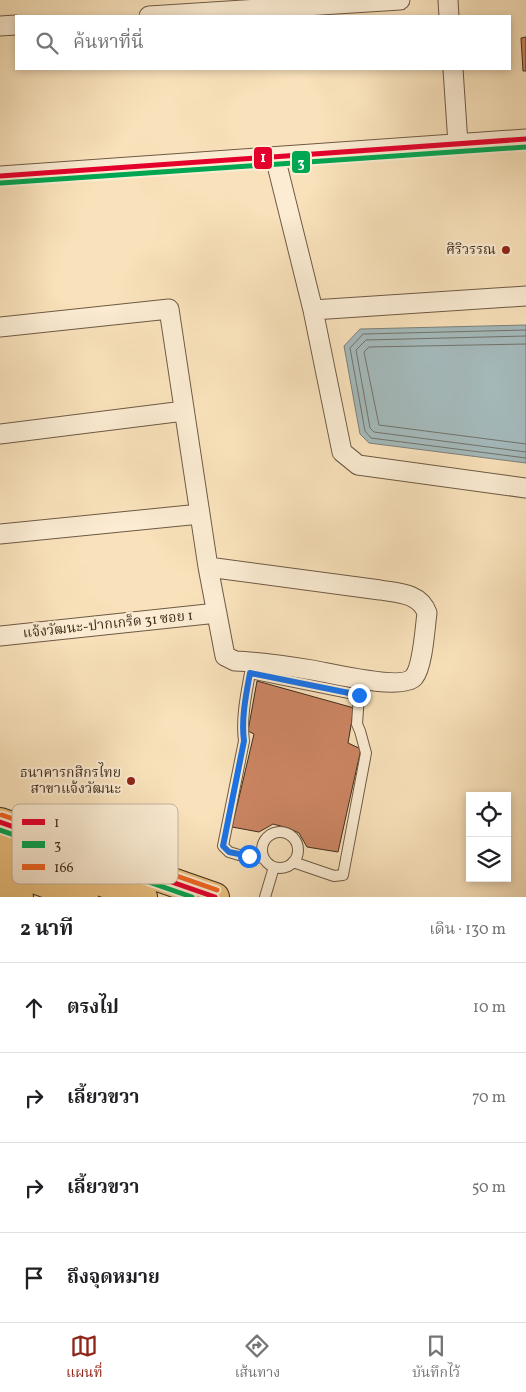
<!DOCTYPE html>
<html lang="th">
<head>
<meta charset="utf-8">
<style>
	body { margin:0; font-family:Vollkorn,"Noto Serif Thai",serif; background:#f2f2f2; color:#202124 }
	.controls { position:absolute; right:15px; bottom:15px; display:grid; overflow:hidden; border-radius:0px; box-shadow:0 2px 8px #0003 }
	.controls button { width:45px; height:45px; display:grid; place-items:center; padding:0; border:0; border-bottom:1px solid #e0e0e0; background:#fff; color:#202124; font:25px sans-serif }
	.stop { position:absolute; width:15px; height:15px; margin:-11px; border:4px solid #1a73e8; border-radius:50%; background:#fff }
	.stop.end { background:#1a73e8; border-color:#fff; box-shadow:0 1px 5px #0008 }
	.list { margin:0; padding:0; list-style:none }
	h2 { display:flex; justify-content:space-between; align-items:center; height:65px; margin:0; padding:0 20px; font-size:21px }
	h2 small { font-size:16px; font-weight:400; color:#757577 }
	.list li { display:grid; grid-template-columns:32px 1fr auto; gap:15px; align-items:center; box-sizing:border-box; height:90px; padding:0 20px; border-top:1px solid #e0e0e0 }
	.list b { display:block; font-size:19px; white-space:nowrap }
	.list em { font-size:16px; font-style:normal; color:#757577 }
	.icon { flex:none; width:28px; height:28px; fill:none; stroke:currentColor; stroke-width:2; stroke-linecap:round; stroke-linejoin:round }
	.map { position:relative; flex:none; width:526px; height:897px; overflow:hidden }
	.search { position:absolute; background:#fff; box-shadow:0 2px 8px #0003; left:15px; right:15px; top:15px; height:55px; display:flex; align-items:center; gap:12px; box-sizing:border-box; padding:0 18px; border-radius:0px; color:#757577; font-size:19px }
	.sheet { height:425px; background:#fff }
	nav { display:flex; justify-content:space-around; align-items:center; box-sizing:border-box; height:70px; border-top:1px solid #e0e0e0; background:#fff; font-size:14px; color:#757577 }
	nav a { display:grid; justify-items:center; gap:2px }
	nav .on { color:#8f2418 }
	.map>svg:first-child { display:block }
	.water { fill:#a4babc; stroke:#7c817c }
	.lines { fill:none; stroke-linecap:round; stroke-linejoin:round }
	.shore { stroke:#72736c; stroke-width:1 }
	.building { fill:#cc8563; stroke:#3f2c1c }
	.service-casing { stroke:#6e5a44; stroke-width:12 }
	.minor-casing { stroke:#6e5a44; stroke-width:21 }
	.primary-casing { stroke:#3f2c1c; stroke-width:30 }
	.service { stroke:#fbecd3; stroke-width:10 }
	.minor { stroke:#fbecd3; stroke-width:19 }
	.primary { stroke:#ecc17e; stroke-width:28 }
	.bus-1-casing { stroke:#fbecd3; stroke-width:9 }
	.bus-2-casing { stroke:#fbecd3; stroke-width:9 }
	.bus-3-casing { stroke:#fbecd3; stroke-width:9 }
	.bus-1 { stroke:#e4002b; stroke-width:5 }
	.bus-2 { stroke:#00a651; stroke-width:5 }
	.bus-3 { stroke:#f26522; stroke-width:5 }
	.route { stroke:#1a73e8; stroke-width:6 }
	.poi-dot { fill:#8f2418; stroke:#fbecd3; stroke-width:2 }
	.labels { text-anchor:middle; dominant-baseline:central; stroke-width:4.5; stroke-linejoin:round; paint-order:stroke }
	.poi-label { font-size:14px; fill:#3f2c1c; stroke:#fbecd3; text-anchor:end }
	.street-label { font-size:14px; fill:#3f2c1c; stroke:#fbecd3 }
	.key { fill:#fbecd3; stroke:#c3b29c; stroke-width:1 }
	.key-label { font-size:14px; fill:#3f2c1c }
	.line-badge { stroke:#fbecd3; stroke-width:2 }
	.badge-label { font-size:14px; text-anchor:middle; font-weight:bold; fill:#fff }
</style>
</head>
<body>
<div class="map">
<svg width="526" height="897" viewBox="0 0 526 897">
	<rect width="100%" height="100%" fill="#f9e2bb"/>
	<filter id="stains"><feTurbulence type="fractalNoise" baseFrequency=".004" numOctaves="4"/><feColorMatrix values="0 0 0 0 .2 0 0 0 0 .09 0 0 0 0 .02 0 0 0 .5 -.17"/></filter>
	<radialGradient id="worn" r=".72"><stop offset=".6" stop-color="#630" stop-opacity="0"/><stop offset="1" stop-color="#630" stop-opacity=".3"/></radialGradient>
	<!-- water -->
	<path class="water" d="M526 325V463L369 443 360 434 344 346 360 329Z"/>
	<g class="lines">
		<!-- shore -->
		<path class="shore" d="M526 330 363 334 350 348 365 431 371 438 526 458
			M526 336 366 340 356 350 370 428 374 432 526 452
			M526 344 369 347 364 352 379 425 526 444"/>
	</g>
	<!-- building -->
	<path class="building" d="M526 37V71H523L521 38Z
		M257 681 354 708 348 743 361 749 338 852 307 847 299 833 288 828 273 824 259 832 232 827 254 734 248 731Z"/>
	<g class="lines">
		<defs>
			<path id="service" d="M262 850a18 18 0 1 1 36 0a18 18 0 1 1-36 0Z
				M264 858 239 855 229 852 223 846 244 741C241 719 246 695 250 673L359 695 357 724 360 731 366 753 343 875 334 876 293 862
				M265 897 274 867"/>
			<path id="minor" d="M448 0 449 16
				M149 16 400 0
				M0 26 16 25
				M453 69 458 144
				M275 157 313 310 342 452 358 465 526 488
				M0 176 526 139
				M313 310 526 296
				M0 327 169 309 208 567 225 656 235 661C261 662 287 666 312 670 330 673 402 691 414 677 423 666 425 627 427 613 420 593 398 593 380 590L208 567
				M0 434 184 411
				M0 534 200 514
				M0 636 217 613"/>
			<path id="primary" d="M0 822 215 897
				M0 845 143 897
				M0 867 84 897
				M0 890 19 897"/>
		</defs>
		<!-- service casing -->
		<use href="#service" class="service-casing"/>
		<!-- minor casing -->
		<use href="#minor" class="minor-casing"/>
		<!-- primary casing -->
		<use href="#primary" class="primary-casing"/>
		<!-- service -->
		<use href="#service" class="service"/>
		<!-- minor -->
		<use href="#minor" class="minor"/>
		<!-- primary -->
		<use href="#primary" class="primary"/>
		<defs>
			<path id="bus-1" d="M0 176 526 139
				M0 822 215 897"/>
			<path id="bus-2" d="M1 183 526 147
				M0 830 192 897"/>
			<path id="bus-3" d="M2 815 217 890"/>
		</defs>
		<!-- bus-1 casing -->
		<use href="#bus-1" class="bus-1-casing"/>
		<!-- bus-2 casing -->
		<use href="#bus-2" class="bus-2-casing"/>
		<!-- bus-3 casing -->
		<use href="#bus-3" class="bus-3-casing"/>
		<!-- bus-1 -->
		<use href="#bus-1" class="bus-1"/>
		<!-- bus-2 -->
		<use href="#bus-2" class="bus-2"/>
		<!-- bus-3 -->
		<use href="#bus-3" class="bus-3"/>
	</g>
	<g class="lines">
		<!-- route -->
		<path class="route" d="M249 856 229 852 223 846 244 741C241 719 246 695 250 673L359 695"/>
	</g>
	<!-- markers -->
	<g class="poi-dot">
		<circle cx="506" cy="250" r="5"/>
		<circle cx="131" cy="781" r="5"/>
	</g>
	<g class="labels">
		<!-- poi labels -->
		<g class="poi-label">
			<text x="496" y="250">ศิริวรรณ</text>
			<text x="121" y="773">ธนาคารกสิกรไทย<tspan x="121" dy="16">สาขาแจ้งวัฒนะ</tspan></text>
		</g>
		<!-- street labels -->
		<g class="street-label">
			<text transform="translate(108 625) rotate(-6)">แจ้งวัฒนะ-ปากเกร็ด 31 ซอย 1</text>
		</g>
	</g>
	<!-- legend -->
	<rect x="12" y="804" width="166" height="80" rx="8" class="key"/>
	<rect x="22" y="819" width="23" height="6" fill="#e4002b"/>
	<rect x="22" y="841" width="23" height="7" fill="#00a651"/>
	<rect x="22" y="864" width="23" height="6" fill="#f26522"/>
	<g class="key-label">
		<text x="54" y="827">1</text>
		<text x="54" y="849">3</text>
		<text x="54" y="872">166</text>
	</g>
	<g class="line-badge">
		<rect x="253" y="146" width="20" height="24" rx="5" fill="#e4002b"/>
		<rect x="291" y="150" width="20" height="24" rx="5" fill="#00a651"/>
	</g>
	<g class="badge-label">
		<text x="263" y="162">1</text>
		<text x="301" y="167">3</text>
	</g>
	<rect width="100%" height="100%" filter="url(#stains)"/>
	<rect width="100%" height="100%" fill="url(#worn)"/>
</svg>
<div class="controls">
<button><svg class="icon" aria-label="locate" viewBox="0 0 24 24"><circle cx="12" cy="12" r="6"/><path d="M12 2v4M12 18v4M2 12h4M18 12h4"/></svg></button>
<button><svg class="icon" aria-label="layers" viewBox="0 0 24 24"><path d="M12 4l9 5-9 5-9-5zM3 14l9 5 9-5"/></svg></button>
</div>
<div class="stop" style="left:249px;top:856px"></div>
<div class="stop end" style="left:359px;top:695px"></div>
<div class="search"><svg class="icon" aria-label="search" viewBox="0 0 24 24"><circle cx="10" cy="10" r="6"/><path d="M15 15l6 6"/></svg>ค้นหาที่นี่</div>
</div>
<section class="sheet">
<h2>2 นาที<small>เดิน · 130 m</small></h2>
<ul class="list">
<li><svg class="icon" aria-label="ahead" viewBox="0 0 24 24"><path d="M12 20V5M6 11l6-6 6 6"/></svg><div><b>ตรงไป</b></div><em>10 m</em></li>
<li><svg class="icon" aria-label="right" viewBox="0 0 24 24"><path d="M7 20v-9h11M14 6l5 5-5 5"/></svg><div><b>เลี้ยวขวา</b></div><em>70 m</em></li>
<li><svg class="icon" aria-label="right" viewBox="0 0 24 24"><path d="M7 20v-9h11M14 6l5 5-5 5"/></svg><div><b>เลี้ยวขวา</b></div><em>50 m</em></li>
<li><svg class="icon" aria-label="arrive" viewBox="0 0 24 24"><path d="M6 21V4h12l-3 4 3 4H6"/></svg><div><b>ถึงจุดหมาย</b></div></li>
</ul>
</section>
<nav>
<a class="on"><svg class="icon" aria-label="map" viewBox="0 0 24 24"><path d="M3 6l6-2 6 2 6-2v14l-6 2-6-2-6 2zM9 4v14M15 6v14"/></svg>แผนที่</a>
<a><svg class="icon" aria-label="directions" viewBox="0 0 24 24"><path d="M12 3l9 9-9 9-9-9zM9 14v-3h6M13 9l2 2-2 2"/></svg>เส้นทาง</a>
<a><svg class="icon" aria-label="saved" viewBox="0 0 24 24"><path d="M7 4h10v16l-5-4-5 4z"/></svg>บันทึกไว้</a>
</nav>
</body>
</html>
